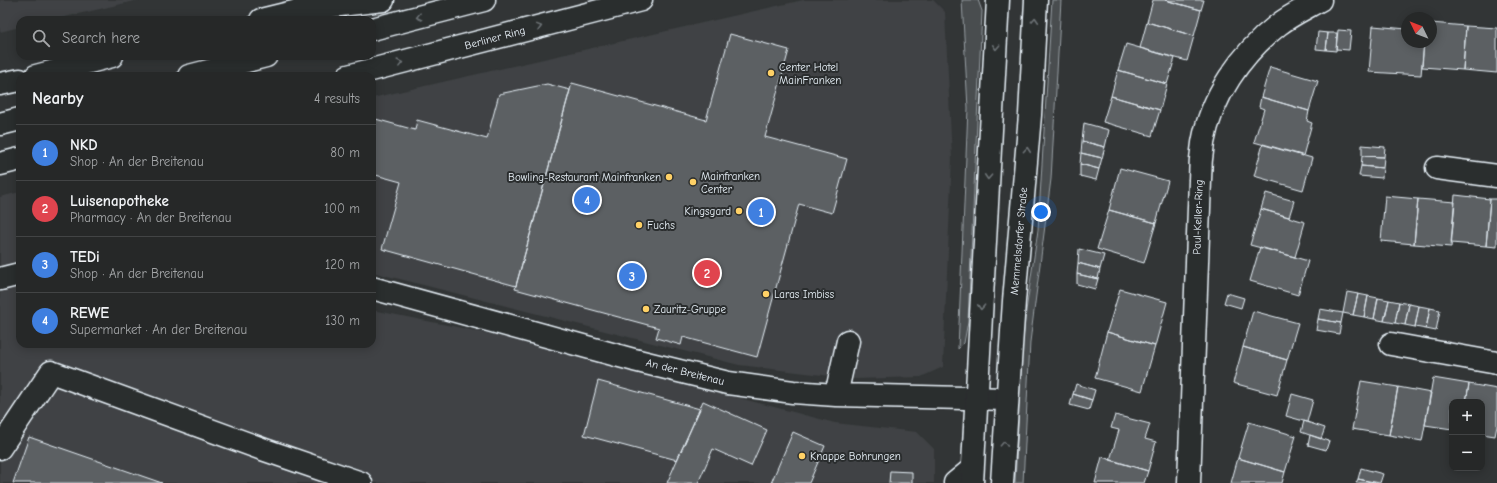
<!DOCTYPE html>
<html lang="en">
<head>
<meta charset="utf-8">
<style>
	body { margin:0; font-family:"Comic Neue",sans-serif; background:#2e3030; color:#f1f3f6 }
	.controls { position:absolute; right:12px; bottom:12px; display:grid; overflow:hidden; border-radius:8px; box-shadow:0 2px 10px #0003 }
	.controls button { width:36px; height:36px; display:grid; place-items:center; padding:0; border:0; border-bottom:1px solid #424445; background:#262828; color:#f1f3f6; font:20px sans-serif }
	.compass { position:absolute; left:1401px; top:12px; width:36px; height:36px; border-radius:50%; background:#262828; box-shadow:0 2px 10px #0003; rotate:313deg }
	.you { position:absolute; left:1041px; top:212px; width:14px; height:14px; margin:-10px; border:3px solid #fff; border-radius:50%; background:#1a73e8; box-shadow:0 0 0 6px #1a73e833 }
	.badge { display:grid; place-items:center; width:26px; height:26px; border-radius:50%; background:#ea580c; color:#fff; font-size:13px; font-weight:700 }
	.pin { position:absolute; translate:-50% -50%; border:2px solid #fff; box-shadow:0 1px 4px #0006 }
	.list { margin:0; padding:0; list-style:none }
	h2 { display:flex; justify-content:space-between; align-items:center; height:52px; margin:0; padding:0 16px; font-size:17px }
	h2 small { font-size:13px; font-weight:400; color:#a4a6a8 }
	.list li { display:grid; grid-template-columns:26px 1fr auto; gap:12px; align-items:center; box-sizing:border-box; height:56px; padding:0 16px; border-top:1px solid #424445 }
	.list b { display:block; font-size:15px; white-space:nowrap }
	.list p { margin:0; font-size:13px; white-space:nowrap; color:#a4a6a8 }
	.list em { font-size:13px; font-style:normal; color:#a4a6a8 }
	.icon { flex:none; width:22px; height:22px; fill:none; stroke:currentColor; stroke-width:2; stroke-linecap:round; stroke-linejoin:round }
	.map { position:relative; flex:none; width:1497px; height:483px; overflow:hidden }
	.search { position:absolute; background:#262828; box-shadow:0 2px 10px #0003; left:16px; top:16px; width:360px; height:44px; display:flex; align-items:center; gap:10px; box-sizing:border-box; padding:0 14px; border-radius:12px; color:#a4a6a8; font-size:15px }
	.panel { position:absolute; background:#262828; box-shadow:0 2px 10px #0003; left:16px; top:72px; width:360px; height:276px; border-radius:12px }
	.map>svg:first-child { display:block }
	.built { fill:#3f4244 }
	.green { fill:#494d4f; stroke:#989fa4 }
	.building { fill:#5c6063; stroke:#e8f1f8 }
	.lines { fill:none; stroke-linecap:round; stroke-linejoin:round }
	.minor-casing { stroke:#e8f1f8; stroke-width:25 }
	.major-casing { stroke:#e8f1f8; stroke-width:25 }
	.minor { stroke:#2a2d2e; stroke-width:22 }
	.major { stroke:#2a2d2e; stroke-width:22 }
	.oneway { stroke:#6c7275 }
	.poi-dot { fill:#ffd166; stroke:#2a2d2e; stroke-width:1.5 }
	.labels { text-anchor:middle; dominant-baseline:central; stroke-width:4; stroke-linejoin:round; paint-order:stroke }
	.street-label { font-size:11px; fill:#e8f1f8; stroke:#2a2d2e }
	.poi-label { font-size:11px; fill:#e8f1f8; stroke:#2a2d2e; text-anchor:start }
</style>
</head>
<body>
<div class="map">
<svg width="1497" height="483" viewBox="0 0 1497 483">
	<rect width="100%" height="100%" fill="#323536"/>
	<filter id="ink" filterUnits="userSpaceOnUse"><feTurbulence type="fractalNoise" baseFrequency=".025" numOctaves="2"/><feDisplacementMap in="SourceGraphic" scale="8" xChannelSelector="R" yChannelSelector="G"/><feConvolveMatrix kernelMatrix="1 2 1 2 8 2 1 2 1" color-interpolation-filters="sRGB"/></filter>
	<g filter="url(#ink)">
		<!-- built -->
		<path class="built" d="M0 0H139L52 20H20V27L0 32Z
			M803 0H933L945 12 952 158 943 367 921 377 856 379 739 365 372 272V98Z
			M20 192V344H372V310L507 337 835 423 917 432 934 449V483H0V197Z"/>
		<!-- green -->
		<path class="green" d="M962 0H978L982 11 968 321 964 343 958 349 968 108Z
			M1052 0H1061L1051 179 1030 342 1023 483H1015L1022 349 1026 311 1038 230Z"/>
		<!-- building -->
		<path class="building" d="M1153 0H1165L1201 10 1194 36 1147 22Z
			M1165 0H1204L1201 10Z
			M1147 22 1194 36 1187 61 1140 48Z
			M1431 23 1466 26 1463 70 1422 67 1424 42H1431Z
			M1373 26 1407 29V42H1424L1421 75 1369 72Z
			M1466 26 1497 28V73L1463 70Z
			M1338 30 1351 31 1349 50 1336 49Z
			M1318 32 1328 33 1326 50 1316 49Z
			M1328 33H1337L1336 51 1326 50Z
			M730 34 789 50 765 137 847 159 832 213 799 204 757 357 683 337 681 345 656 338 659 328 515 289 572 83 706 120Z
			M1126 44 1175 58 1167 84 1118 70Z
			M1270 67 1318 81 1309 111 1261 97Z
			M1118 70 1167 84 1160 110 1111 96Z
			M547 84 570 90 516 286 382 249 401 182 372 174V118L415 130 417 120 487 139 499 94Z
			M1111 96 1160 110 1152 136 1103 122Z
			M1261 97 1309 111 1307 121 1312 123 1303 156 1254 142 1264 109 1259 107Z
			M1084 123 1109 130 1105 147 1082 141Z
			M1082 141 1105 147 1102 158 1081 153Z
			M1263 144 1312 158 1303 190 1254 176Z
			M1362 145 1385 147 1384 157 1362 156Z
			M1081 153 1102 158 1099 169 1080 164Z
			M1362 156 1384 157 1383 168 1361 166Z
			M1080 164 1099 169 1096 180 1080 176Z
			M1361 166 1383 168 1382 178 1359 176Z
			M1120 168 1168 181 1156 223 1109 210Z
			M1266 193 1294 201 1289 217 1261 209Z
			M1455 195 1490 199 1486 246 1451 243Z
			M1385 196 1418 199 1414 244 1381 241Z
			M1418 199 1455 202 1451 247 1414 244Z
			M1490 199H1497V247L1486 246Z
			M1261 209 1305 222 1295 257 1250 245Z
			M1109 210 1156 223 1144 263 1097 249Z
			M1260 247 1308 261 1298 295 1250 281Z
			M1079 249 1104 255 1100 269 1078 263Z
			M1078 263 1100 269 1098 279 1077 274Z
			M1077 274 1098 279 1095 289 1077 284Z
			M1120 289 1167 302 1155 346 1107 332Z
			M1347 292 1358 294 1353 315 1343 313Z
			M1227 293 1244 298 1241 308 1224 303Z
			M1358 294 1368 296 1364 317 1353 315Z
			M1368 296 1378 298 1374 319 1364 317Z
			M1378 298 1389 300 1384 321 1374 319Z
			M1389 300 1399 302 1395 323 1384 321Z
			M1399 302 1409 304 1405 325 1395 323Z
			M1409 304 1419 306 1415 327 1405 325Z
			M1419 306 1430 308 1426 329 1415 327Z
			M1430 308 1440 310 1436 331 1426 329Z
			M1320 309 1343 313 1341 323 1318 319Z
			M1253 311 1298 323 1287 360 1243 347Z
			M1318 319 1341 323 1339 334 1316 330Z
			M1107 332 1155 346 1142 391 1095 378Z
			M1243 347 1287 360 1277 395 1233 383Z
			M1433 378 1469 384 1466 402H1452V429L1425 425Z
			M598 381 700 409 677 460 584 435Z
			M1361 381 1398 387 1389 435 1352 429Z
			M1076 384 1095 390 1092 400 1073 394Z
			M1469 384 1497 389V426L1495 436 1482 434V402H1466Z
			M1398 387 1431 393 1422 441 1389 435Z
			M1073 394 1092 400 1089 410 1070 405Z
			M1292 394 1313 400 1307 422 1286 416Z
			M703 401 767 430 751 466 713 449 698 483H667Z
			M1115 415 1150 424 1145 439 1156 442 1148 471 1110 460 1119 430 1111 428Z
			M1304 421 1325 428 1321 439 1301 432Z
			M1249 422 1296 436 1285 472 1238 458Z
			M793 432 825 446 809 483H771Z
			M1310 435 1329 441 1326 450 1308 445Z
			M29 437 162 483H13Z
			M1102 457 1148 471 1144 483H1095Z
			M1238 458 1285 472 1282 483H1231Z
			M1361 468 1383 474 1380 483 1358 479Z
			M890 471 912 472V483H889Z
			M1358 479 1375 483H1356Z"/>
		<g class="lines">
			<defs>
				<path id="minor" d="M261 20 306 9 383 0
					M36 76 112 56
					M0 84 20 80
					M1437 168 1497 176
					M0 279 20 274
					M372 288 634 360 728 383 793 392 836 395 1007 399
					M1391 344 1497 363
					M836 395 848 341
					M0 448 51 372 265 450 361 483
					M955 483 972 469
					M1189 483 1200 180C1200 168 1201 155 1203 143 1211 97 1241 54 1278 25 1291 15 1306 8 1320 0"/>
				<path id="major" d="M372 29 484 0
					M189 76 266 56
					M348 76 641 0
					M0 124 20 119
					M0 164 20 159
					M972 483 998 0
					M1002 483 1014 301 1030 115 1036 0"/>
			</defs>
			<!-- minor casing -->
			<use href="#minor" class="minor-casing"/>
			<!-- major casing -->
			<use href="#major" class="major-casing"/>
			<!-- minor -->
			<use href="#minor" class="minor"/>
			<!-- major -->
			<use href="#major" class="major"/>
		</g>
		<!-- one-way arrows -->
		<defs><path id="oneway-chevron" d="M-2-3.5L2.5 0L-2 3.5" fill="none" stroke-width="1.6" stroke-linecap="round" stroke-linejoin="round"/></defs>
		<g class="oneway">
			<use href="#oneway-chevron" transform="translate(419 17) rotate(166)"/>
			<use href="#oneway-chevron" transform="translate(1035 20) rotate(-87)"/>
			<use href="#oneway-chevron" transform="translate(539 27) rotate(-15)"/>
			<use href="#oneway-chevron" transform="translate(996 47) rotate(93)"/>
			<use href="#oneway-chevron" transform="translate(400 63) rotate(-14)"/>
			<use href="#oneway-chevron" transform="translate(1027 150) rotate(-85)"/>
			<use href="#oneway-chevron" transform="translate(988 177) rotate(93)"/>
			<use href="#oneway-chevron" transform="translate(981 307) rotate(93)"/>
			<use href="#oneway-chevron" transform="translate(1004 444) rotate(-87)"/>
		</g>
	</g>
	<!-- markers -->
	<g class="poi-dot">
		<circle cx="771" cy="73" r="4"/>
		<circle cx="669" cy="177" r="4"/>
		<circle cx="693" cy="182" r="4"/>
		<circle cx="739" cy="211" r="4"/>
		<circle cx="639" cy="225" r="4"/>
		<circle cx="766" cy="294" r="4"/>
		<circle cx="646" cy="309" r="4"/>
		<circle cx="802" cy="456" r="4"/>
	</g>
	<g class="labels">
		<!-- street labels -->
		<g class="street-label">
			<text transform="translate(495 38) rotate(-15)">Berliner Ring</text>
			<text transform="translate(1198 217) rotate(-88)">Paul-Keller-Ring</text>
			<text transform="translate(1019 241) rotate(-85)">Memmelsdorfer Straße</text>
			<text transform="translate(685 372) rotate(14)">An der Breitenau</text>
		</g>
		<!-- poi labels -->
		<g class="poi-label">
			<text x="779" y="67">Center Hotel<tspan x="779" dy="13">MainFranken</tspan></text>
			<text x="701" y="176">Mainfranken<tspan x="701" dy="13">Center</tspan></text>
			<text x="661" y="177" text-anchor="end">Bowling-Restaurant Mainfranken</text>
			<text x="731" y="211" text-anchor="end">Kingsgard</text>
			<text x="647" y="225">Fuchs</text>
			<text x="774" y="294">Laras Imbiss</text>
			<text x="654" y="309">Zauritz-Gruppe</text>
			<text x="810" y="456">Knappe Bohrungen</text>
		</g>
	</g>
</svg>
<div class="controls">
<button>+</button>
<button>−</button>
</div>
<svg class="compass" viewBox="-18 -18 36 36"><path d="M0-13l5 13h-10z" fill="#e53935"/><path d="M0 13l5-13h-10z" fill="#a4a6a8"/></svg>
<div class="you"></div>
<div class="pin badge" style="left:761px;top:212px;background:#3f7fe0">1</div>
<div class="pin badge" style="left:707px;top:273px;background:#e0444e">2</div>
<div class="pin badge" style="left:632px;top:276px;background:#3f7fe0">3</div>
<div class="pin badge" style="left:587px;top:200px;background:#3f7fe0">4</div>
<div class="search"><svg class="icon" aria-label="search" viewBox="0 0 24 24"><circle cx="10" cy="10" r="6"/><path d="M15 15l6 6"/></svg>Search here</div>
<section class="panel">
<h2>Nearby<small>4 results</small></h2>
<ul class="list">
<li><span class="badge" style="background:#3f7fe0">1</span><div><b>NKD</b><p>Shop · An der Breitenau</p></div><em>80 m</em></li>
<li><span class="badge" style="background:#e0444e">2</span><div><b>Luisenapotheke</b><p>Pharmacy · An der Breitenau</p></div><em>100 m</em></li>
<li><span class="badge" style="background:#3f7fe0">3</span><div><b>TEDi</b><p>Shop · An der Breitenau</p></div><em>120 m</em></li>
<li><span class="badge" style="background:#3f7fe0">4</span><div><b>REWE</b><p>Supermarket · An der Breitenau</p></div><em>130 m</em></li>
</ul>
</section>
</div>
</body>
</html>
